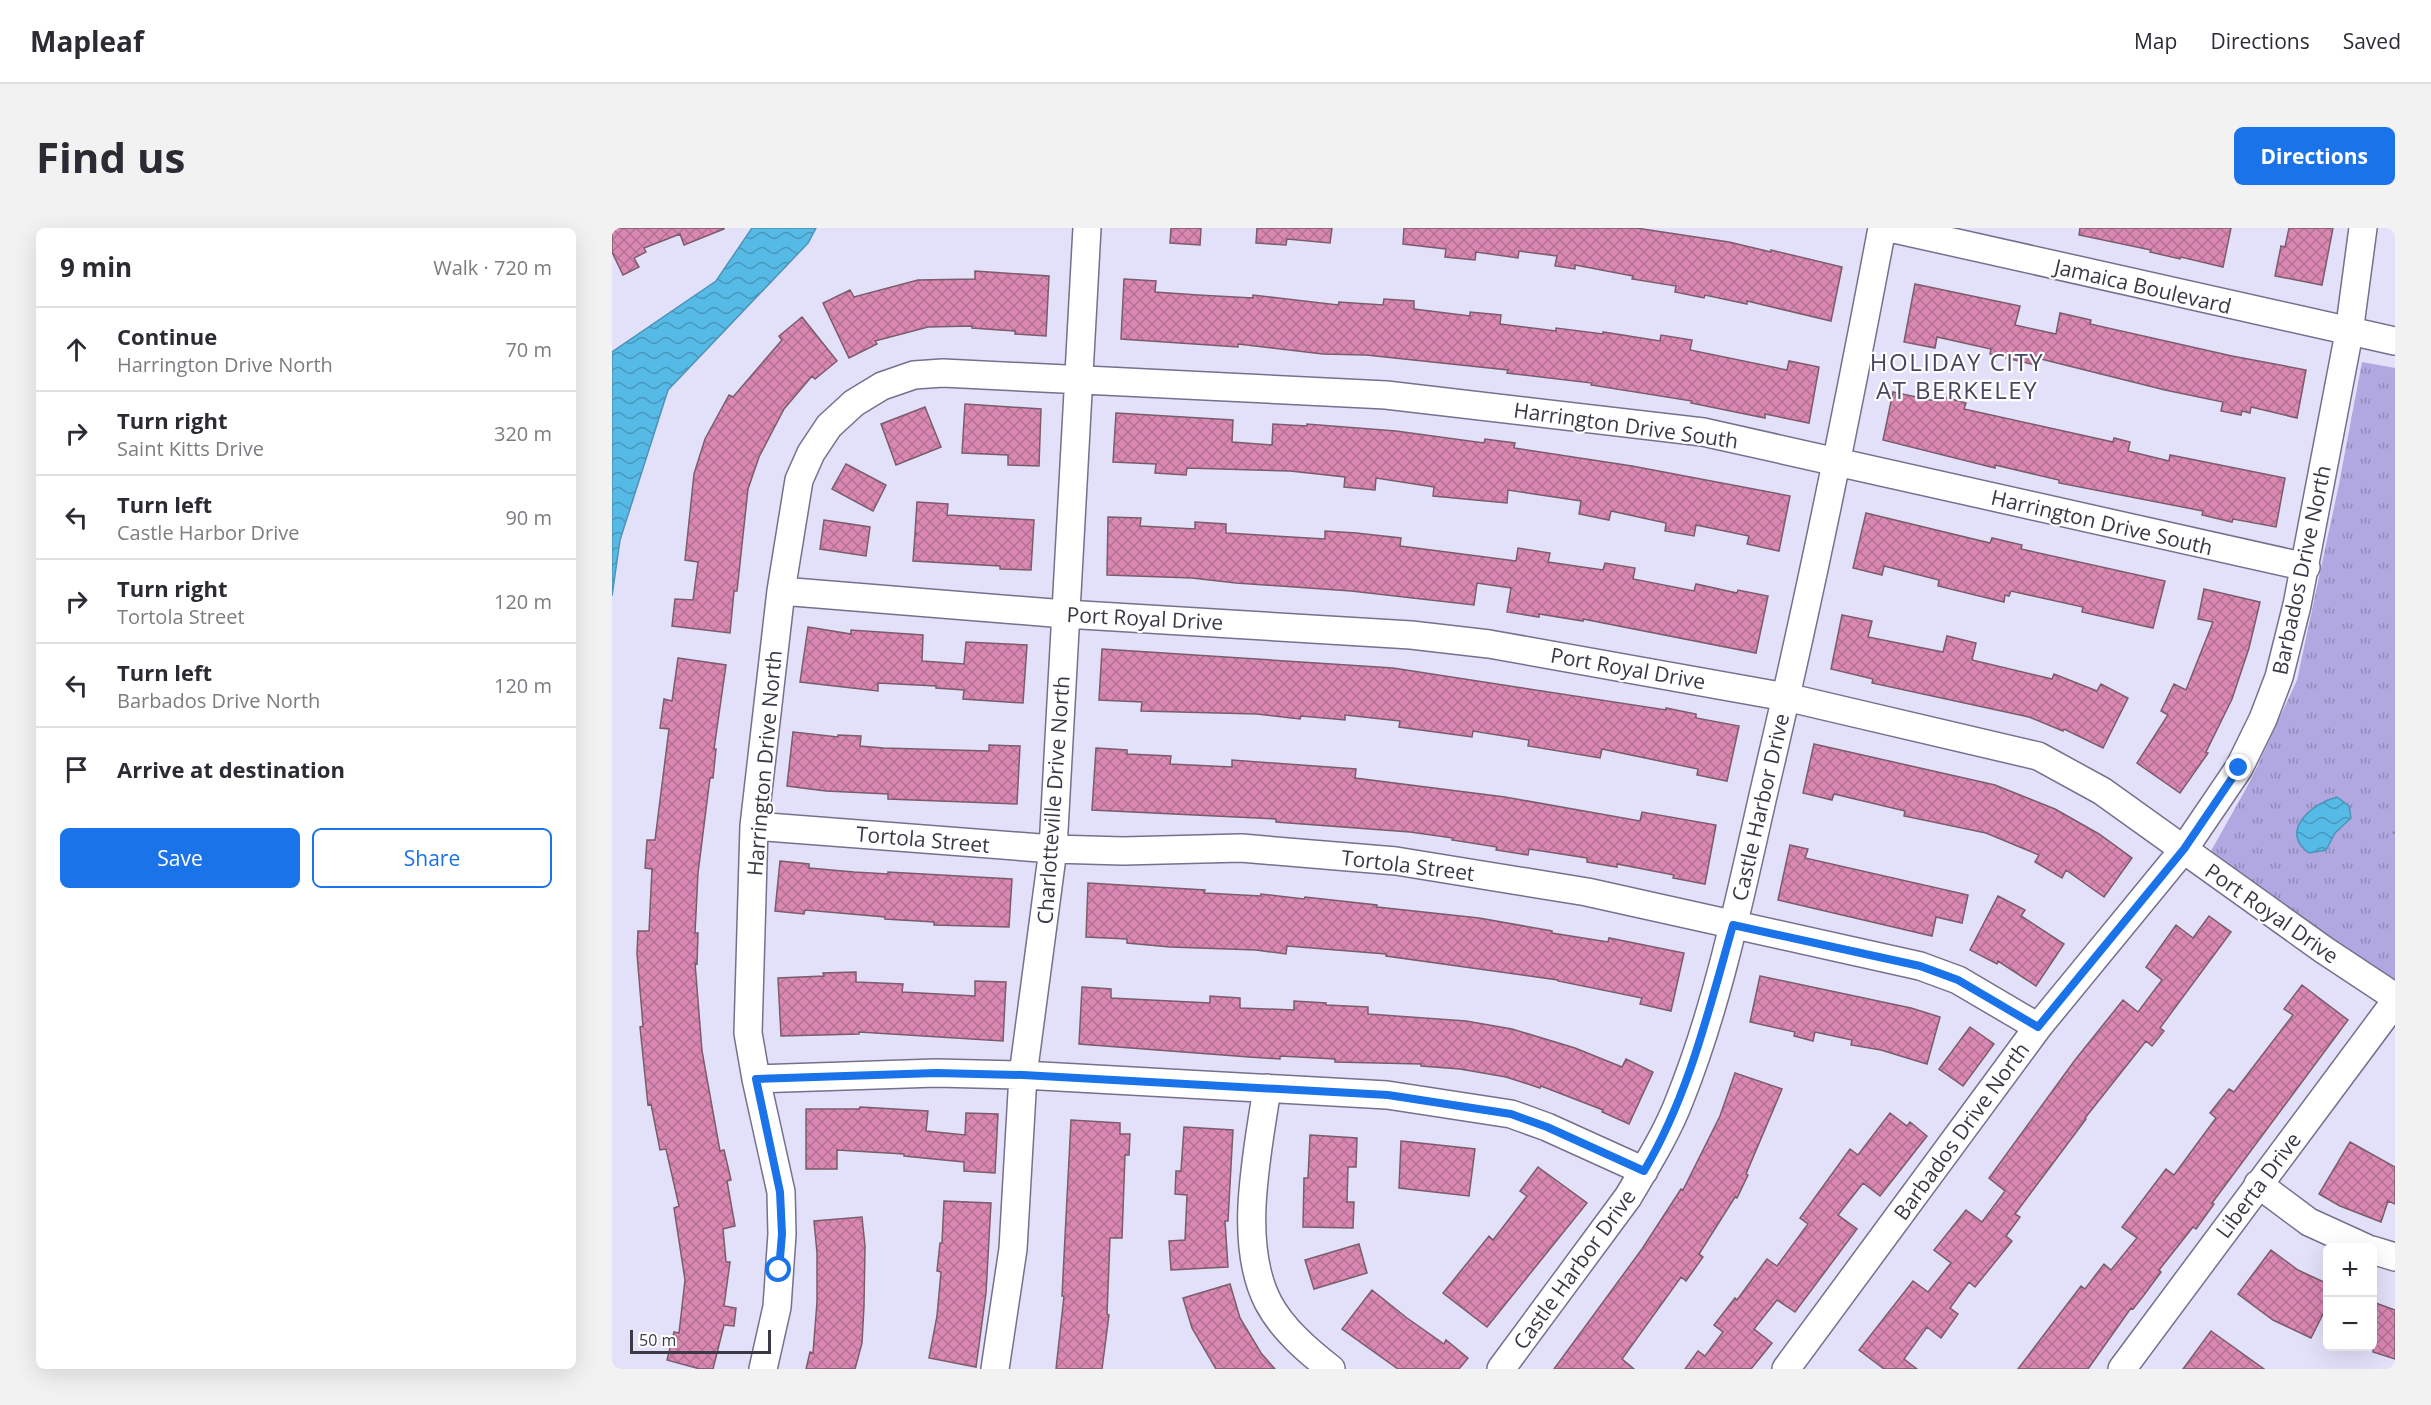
<!DOCTYPE html>
<html lang="en">
<head>
<meta charset="utf-8">
<style>
	body { margin:0; font-family:"Open Sans",sans-serif; background:#f2f2f3; color:#2b2b33 }
	.controls { position:absolute; right:18px; bottom:18px; display:grid; overflow:hidden; border-radius:9px; box-shadow:0 6px 24px #0002 }
	.controls button { width:54px; height:54px; display:grid; place-items:center; padding:0; border:0; border-bottom:2px solid #e1e1e2; background:#fff; color:#2b2b33; font:30px sans-serif }
	.scale { position:absolute; left:18px; bottom:15px; width:141px; box-sizing:border-box; padding-left:6px; border:3px solid #3b3946; border-top:0; font-size:16px; line-height:21px; white-space:nowrap; color:#3b3946; -webkit-text-stroke:4px #fff; paint-order:stroke }
	.stop { position:absolute; width:18px; height:18px; margin:-14px; border:4px solid #1a73e8; border-radius:50%; background:#fff }
	.stop.end { background:#1a73e8; border-color:#fff; box-shadow:0 2px 6px #0008 }
	.list { margin:0; padding:0; list-style:none }
	h2 { display:flex; justify-content:space-between; align-items:center; height:78px; margin:0; padding:0 24px; font-size:26px }
	h2 small { font-size:20px; font-weight:400; color:#7c7c81 }
	.list li { display:grid; grid-template-columns:39px 1fr auto; gap:18px; align-items:center; box-sizing:border-box; height:84px; padding:0 24px; border-top:2px solid #e1e1e2 }
	.list b { display:block; font-size:22px; white-space:nowrap }
	.list p { margin:0; font-size:20px; white-space:nowrap; color:#7c7c81 }
	.list em { font-size:20px; font-style:normal; color:#7c7c81 }
	.actions { display:flex; gap:12px; padding:18px 24px }
	.actions a { flex:1; padding:14px 0; border:2px solid #1a73e8; border-radius:9px; text-align:center; font-size:21px; color:#1a73e8 }
	.actions .main { background:#1a73e8; color:#fff }
	.icon { flex:none; width:33px; height:33px; fill:none; stroke:currentColor; stroke-width:2; stroke-linecap:round; stroke-linejoin:round }
	.map { position:relative; flex:none; width:1783px; height:1141px; overflow:hidden; border-radius:9px }
	header { display:flex; align-items:center; gap:36px; box-sizing:border-box; height:84px; padding:0 30px; background:#fff; border-bottom:2px solid #e1e1e2 }
	header strong { font-size:28px }
	nav { display:flex; gap:33px; margin-inline-start:auto; font-size:21px }
	.intro { display:flex; align-items:center; justify-content:space-between; box-sizing:border-box; height:144px; padding:0 36px }
	h1 { margin:0; font-size:42px }
	.button { padding:15px 27px; border-radius:9px; background:#1a73e8; color:#fff; font-size:21px; font-weight:700 }
	main { display:flex; gap:36px; padding:0 36px }
	aside { flex:1; background:#fff; border-radius:9px; box-shadow:0 6px 24px #0002 }
	.map>svg:first-child { display:block }
	.park { fill:url(#park-tufts) }
	.water { fill:url(#water-waves); stroke:#4e93b6; stroke-width:1.5 }
	.building { fill:url(#building-cross-hatch); stroke:#7a5c6b; stroke-width:1.5 }
	.lines { fill:none; stroke-linecap:round; stroke-linejoin:round }
	.minor-casing { stroke:#75708d; stroke-width:30 }
	.path { stroke:#888598; stroke-width:4; stroke-dasharray:4.5 4.5; stroke-linecap:butt }
	.minor { stroke:#fff; stroke-width:27 }
	.route { stroke:#1a73e8; stroke-width:8 }
	.labels { text-anchor:middle; dominant-baseline:central; stroke-width:4.5; stroke-linejoin:round; paint-order:stroke }
	.street-label { font-size:21px; fill:#3b3946; stroke:#fff }
	.quarter-label { font-size:24px; letter-spacing:1.5px; fill:#49455f; stroke:#fff }
</style>
</head>
<body>
<header>
<strong>Mapleaf</strong>
<nav><a>Map</a><a>Directions</a><a>Saved</a></nav>
</header>
<div class="intro"><h1>Find us</h1><a class="button">Directions</a></div>
<main>
<aside>
<h2>9 min<small>Walk · 720 m</small></h2>
<ul class="list">
<li><svg class="icon" aria-label="ahead" viewBox="0 0 24 24"><path d="M12 20V5M6 11l6-6 6 6"/></svg><div><b>Continue</b><p>Harrington Drive North</p></div><em>70 m</em></li>
<li><svg class="icon" aria-label="right" viewBox="0 0 24 24"><path d="M7 20v-9h11M14 6l5 5-5 5"/></svg><div><b>Turn right</b><p>Saint Kitts Drive</p></div><em>320 m</em></li>
<li><svg class="icon" aria-label="left" viewBox="0 0 24 24"><path d="M17 20v-9H6M10 6l-5 5 5 5"/></svg><div><b>Turn left</b><p>Castle Harbor Drive</p></div><em>90 m</em></li>
<li><svg class="icon" aria-label="right" viewBox="0 0 24 24"><path d="M7 20v-9h11M14 6l5 5-5 5"/></svg><div><b>Turn right</b><p>Tortola Street</p></div><em>120 m</em></li>
<li><svg class="icon" aria-label="left" viewBox="0 0 24 24"><path d="M17 20v-9H6M10 6l-5 5 5 5"/></svg><div><b>Turn left</b><p>Barbados Drive North</p></div><em>120 m</em></li>
<li><svg class="icon" aria-label="arrive" viewBox="0 0 24 24"><path d="M6 21V4h12l-3 4 3 4H6"/></svg><div><b>Arrive at destination</b></div></li>
</ul>
<div class="actions"><a class="main">Save</a><a>Share</a></div>
</aside>
<div class="map">
<svg width="1783" height="1141" viewBox="0 0 1783 1141">
	<defs>
		<pattern id="park-tufts" width="24" height="20" patternUnits="userSpaceOnUse" patternTransform="scale(1.5)"><rect width="24" height="20" fill="#b1a8e1"/><path d="M3 7l-1-3M5 7V3M7 7l1-3M15 17l-1-3M17 17v-4M19 17l1-3" fill="none" stroke="#918ab8"/></pattern>
		<pattern id="water-waves" width="16" height="10" patternUnits="userSpaceOnUse" patternTransform="scale(1.5)"><rect width="16" height="10" fill="#56bae6"/><path d="M0 5q4-4 8 0t8 0" fill="none" stroke="#4898bc"/></pattern>
		<pattern id="building-cross-hatch" width="8" height="8" patternUnits="userSpaceOnUse" patternTransform="scale(1.5)"><rect width="8" height="8" fill="#da88b2"/><path d="M0 0l8 8M0 8l8-8" fill="none" stroke="#b27093"/></pattern>
	</defs>
	<rect width="100%" height="100%" fill="#e3e0fa"/>
	<!-- park -->
	<path class="park" d="M1750 134 1783 140V759L1772 754 1599 623 1640 550 1685 452 1727 256Z"/>
	<!-- water -->
	<path class="water" d="M140 0H204L196 15 56 162 8 312 0 368V124L104 53Z
		M1725 569 1737 578 1739 590 1723 605 1714 622 1697 625C1666 603 1701 575 1725 569Z"/>
	<!-- building -->
	<path class="building" d="M0 0H112V1L72 17 68 6 32 20 34 24 22 30 27 39 11 47 0 24Z
		M559 0H589L588 17 558 15Z
		M645 0H720L718 15 675 11 674 17 644 15Z
		M792 0H1024L1117 14 1159 24V22L1230 39 1219 93 1135 73V76L1093 67 1092 70 1063 64 1064 58 1020 51 1021 48 963 37V41L943 38 945 28 907 23 906 30 864 24 863 32 833 29 834 21 791 16Z
		M1468 0H1619L1611 39 1569 29 1568 31 1538 24 1539 22 1467 7Z
		M1677 0H1721L1710 57 1663 48 1669 18 1673 19Z
		M363 43 437 48 434 108 403 106V103L360 100V98L316 99 263 113 265 116 237 130 211 75 238 62 242 69 306 52 363 51Z
		M512 51 544 53 543 64 586 67 641 70V67L726 77 727 74 771 77 772 71 802 73V81L858 88V84L889 87 888 96 944 103V100L991 106V104L1048 113 1049 107 1080 112 1078 122 1175 142 1177 133 1207 139 1197 195 1153 186V190L1079 175 1080 173 979 157 980 155 895 145 896 142 754 127 711 126 626 116V119L509 111Z
		M1303 56 1408 78 1403 97 1444 106 1448 85 1479 92 1478 96 1620 128 1694 142 1685 190 1639 179 1638 185 1630 183 1629 187 1609 183 1611 174 1553 162 1425 130 1423 137 1378 126 1379 121 1325 109 1323 120 1292 114Z
		M190 89 225 133 203 151 200 148 172 181 147 229 136 261 125 363H122L118 405 60 398 63 371 81 372 86 334 73 332 82 246 93 211 117 167 121 169 170 112 167 108Z
		M1281 164 1323 173 1325 167 1354 175 1352 181 1501 214 1502 210 1518 214 1516 223 1557 233 1558 227 1673 250 1664 299 1621 291 1620 294 1590 287 1591 283 1447 255V252L1383 237V240L1271 212Z
		M353 176 429 181 427 238 396 237V227L350 225Z
		M313 179 329 219 284 237 269 196Z
		M504 185 621 192 620 214 660 217 661 196 695 198V196L784 203 872 215 873 211 903 215 902 220 1020 238 1178 268 1167 323 1135 316 1137 308 1084 297 1082 308 1053 303 1054 295 999 283 997 292 967 286 969 273 896 262 895 275 821 268 822 259 764 250 763 262 732 259 733 249 678 243 575 240 574 247 543 245 544 236 501 234Z
		M234 236 274 257 261 283 220 261Z
		M305 274 336 276 335 287 422 292 419 342 388 341V338L301 333 303 306H305L303 305Z
		M1254 285 1378 315 1380 310 1410 317 1409 321 1553 353 1541 400 1470 384 1471 379 1399 363 1397 368 1393 367 1392 374 1326 358 1327 352 1272 338 1270 347 1241 340Z
		M496 289 529 290 528 298 583 301V294L614 296V305L713 311V303L744 305 789 310 788 318 904 333 906 320 938 325 936 334 991 342 993 335 1023 340 1021 351 1082 363 1084 356 1125 365 1126 362 1156 368 1144 425 971 391V393L927 386V389L895 384 899 360 865 355 862 377 739 363 624 355 580 350 495 347Z
		M212 292 258 299 254 328 208 321Z
		M1592 361 1648 374 1637 420 1620 471 1594 524 1596 525 1568 565 1525 535 1556 487 1549 483 1562 456 1574 462 1601 394 1586 391Z
		M1230 387 1260 393 1256 409 1331 424 1335 408 1364 415 1360 432 1440 451 1442 446 1485 463 1489 456 1516 470 1491 520 1452 501 1451 503 1417 489 1260 455 1261 451 1219 441Z
		M196 399 239 406V402L311 407 310 433 352 436 354 414 415 417 411 475 351 471 352 462 324 460V458L266 455V463L188 454Z
		M490 421 781 440 1054 482V480L1084 486V490L1127 498 1115 553 1085 547 1086 541 990 521 988 530 916 518 917 512 861 503 860 509 787 499 788 493 733 487V492L689 488 688 491 645 486 529 483 530 474 487 472Z
		M66 430 114 437 102 521H104L101 550H98L86 645 83 705H86L85 736 83 735 90 823 108 923 112 922 119 952 115 953 123 998 111 1001 114 1034H118L112 1078 124 1080 122 1098 112 1097 101 1141H88L55 1132 62 1104 67 1105 73 1052 62 980 67 978 54 921 48 922 39 876 36 877 28 799 31 798 25 726 26 703H37L40 641 33 640 35 612H43L57 501 48 500 52 471 60 473Z
		M181 504 226 509V507L249 508 248 518 271 520 377 523V517L408 518 405 576 276 571V566L214 563 175 558Z
		M1202 516 1383 557 1443 581 1487 606 1520 630 1492 669 1454 642 1450 650 1423 634 1427 627 1374 605 1292 588 1293 583 1222 566 1220 572 1191 565Z
		M484 520 515 522V526L559 528 558 536 620 539V532L744 541 743 550 893 569 1028 593 1030 584 1104 597 1093 656 1061 650 1062 647 1005 636V639L975 634V630L917 621 916 627 884 622 885 619 840 612 841 610 798 604 664 594V591L480 582Z
		M1178 617 1196 621 1193 630 1356 667 1350 695 1324 689 1320 708 1166 672Z
		M168 633 197 636V640L242 644 276 646V644L400 651 397 699 322 697V694L273 691V689L193 682 192 686 163 683Z
		M476 655 593 662 592 665 649 668V666L692 671 693 669 765 677V679L867 690 940 703V705L996 714 997 710 1072 725 1059 783 1028 776 1030 770 946 753V752L774 728V726L675 718 674 726 644 722 558 719 515 715V711L474 709Z
		M1386 668 1413 682 1409 688 1452 716 1424 758 1386 733 1385 736 1358 722Z
		M1597 688 1619 704 1548 800 1552 803 1540 818 1534 813 1473 890 1474 891 1403 986 1408 989 1394 1008 1400 1013 1363 1059 1357 1054 1338 1080 1346 1086 1329 1110 1315 1099 1292 1131 1305 1141H1272L1247 1122 1301 1053 1316 1064 1339 1035 1322 1022 1354 982 1370 994 1393 963 1377 950 1463 832 1511 772 1526 784 1550 752 1534 739 1564 697 1581 710Z
		M244 744V754L291 756 290 764 363 768V753L394 754 391 813 247 804V806L169 808 166 750 212 748 211 745Z
		M1148 748 1299 780 1328 789 1315 836 1269 822 1239 817 1240 812 1203 804 1201 813 1182 808 1183 804 1138 794Z
		M1690 757 1736 792 1600 975 1602 976 1584 1001 1581 999 1547 1042 1549 1044 1532 1067 1521 1081 1519 1080 1476 1141H1406L1469 1058 1473 1061 1492 1036 1499 1042 1525 1010 1510 999 1554 941 1562 947 1604 890 1598 885 1617 861 1622 864 1681 787 1672 781Z
		M470 759 499 761V770L598 775V768L628 770V780L682 782V773L714 775V777L756 779V786L854 793 900 801 963 820 1010 839 1014 831 1041 844 1017 896 990 884 991 882 929 858 928 860 894 849 848 841 809 838V836L723 834V831L668 828V831L637 829 467 816Z
		M1358 799 1382 816 1351 858 1327 841Z
		M1123 845 1170 861 1134 946 1136 947 1125 970 1123 969 1087 1026 1091 1029 1074 1053 1069 1049 1010 1131 1022 1141H942L1030 1021 1069 961 1071 962 1108 888Z
		M248 879 316 883 314 903 353 907 354 885 386 886 383 945 352 943V934L292 928V926L225 922V941H194V881H247Z
		M1278 885 1295 898 1298 894 1315 908 1268 968 1251 955 1226 987 1245 1001 1183 1084 1165 1072 1142 1101 1160 1115 1139 1141H1073L1086 1123 1093 1128 1111 1104 1102 1097 1123 1070 1125 1072 1155 1031 1165 1038 1196 996 1188 990 1238 921 1246 927Z
		M459 892 508 895V906H518L517 927H513L510 1010H498L495 1086 497 1087 490 1141H444L452 1068H450Z
		M572 899 621 902 616 993H613L616 1039 559 1042 557 1013 573 1012 575 967 563 966 564 943H569Z
		M698 907 745 910 744 939H736L735 974H742L741 1000 691 999 692 950H696Z
		M789 913 863 921 857 968 787 960Z
		M1738 914 1783 939V976L1776 973 1769 994 1728 978 1707 966Z
		M926 939 975 975 875 1099 831 1065 877 1008 881 1012 915 968 908 963Z
		M332 973 379 975 374 1065 364 1139 317 1130 325 1088 329 1044 325 1043 328 1015H330Z
		M250 989 253 1018 252 1078 250 1115 243 1141H194L198 1124 201 1125 205 1074V1025L202 993Z
		M747 1016 755 1045 702 1061 693 1032Z
		M1659 1022 1686 1042 1716 1056V1076L1699 1110 1661 1092 1626 1066Z
		M618 1056 628 1090 649 1125 663 1141H604L580 1100 571 1070Z
		M760 1062 795 1090 832 1116 834 1112 856 1130 847 1141H786L730 1101Z
		M1761 1074 1783 1082V1131L1761 1124Z
		M1599 1103 1652 1141H1571Z"/>
	<g class="lines">
		<defs>
			<path id="minor" d="M1278 0 1783 113
				M169 363 453 386 799 407 877 416 1174 469 1426 528 1490 563 1712 722 1783 769
				M142 598 441 621 511 623 629 620 784 633 975 664 1308 738 1346 752 1426 799
				M144 851 324 845 411 847 775 867 899 886 935 899 1032 943
				M655 860C646 924 625 1013 656 1074 670 1101 696 1123 719 1141
				M1646 956 1697 994 1754 1020
				M1760 1022 1783 1029
				M151 1141 165 1079 170 1006 169 964 144 851 136 805 142 598 169 363 187 252 199 225 217 198 242 175 270 158 302 147 331 145 774 167 1091 204 1694 339
				M383 1141 401 1021 411 847 441 621 475 0
				M889 1141 1016 969C1035 937 1055 905 1068 871 1108 771 1129 663 1153 559 1197 373 1235 187 1270 0
				M1174 1141 1426 799 1572 621 1627 540 1651 491 1667 449 1685 377 1737 105 1751 0
				M1510 1141 1783 774"/>
		</defs>
		<!-- minor casing -->
		<use href="#minor" class="minor-casing"/>
		<!-- path -->
		<path class="path" d="M1782 606 1783 604"/>
		<!-- minor -->
		<use href="#minor" class="minor"/>
	</g>
	<g class="lines">
		<!-- route -->
		<path class="route" d="M167 1042 170 1006 168 964 144 851 324 845 411 847 776 867 899 886 935 899 1032 943C1077 867 1097 781 1121 697L1308 738 1346 752 1426 799 1572 621 1627 540"/>
	</g>
	<g class="labels">
		<!-- street labels -->
		<g class="street-label">
			<text transform="translate(1531 58) rotate(13)">Jamaica Boulevard</text>
			<text transform="translate(1014 197) rotate(8)">Harrington Drive South</text>
			<text transform="translate(1490 294) rotate(13)">Harrington Drive South</text>
			<text transform="translate(1689 342) rotate(-78)">Barbados Drive North</text>
			<text transform="translate(533 390) rotate(3)">Port Royal Drive</text>
			<text transform="translate(1016 440) rotate(10)">Port Royal Drive</text>
			<text transform="translate(152 535) rotate(-85)">Harrington Drive North</text>
			<text transform="translate(441 572) rotate(-86)">Charlotteville Drive North</text>
			<text transform="translate(1148 579) rotate(-77)">Castle Harbor Drive</text>
			<text transform="translate(311 611) rotate(5)">Tortola Street</text>
			<text transform="translate(796 637) rotate(7)">Tortola Street</text>
			<text transform="translate(1660 685) rotate(35)">Port Royal Drive</text>
			<text transform="translate(1349 903) rotate(-54)">Barbados Drive North</text>
			<text transform="translate(1646 957) rotate(-53)">Liberta Drive</text>
			<text transform="translate(962 1041) rotate(-54)">Castle Harbor Drive</text>
		</g>
		<!-- quarter labels -->
		<g class="quarter-label">
			<text x="1345" y="133">HOLIDAY CITY<tspan x="1345" dy="28">AT BERKELEY</tspan></text>
		</g>
	</g>
</svg>
<div class="controls">
<button>+</button>
<button>−</button>
</div>
<div class="scale">50 m</div>
<div class="stop" style="left:167px;top:1042px"></div>
<div class="stop end" style="left:1627px;top:540px"></div>
</div>
</main>
</body>
</html>
